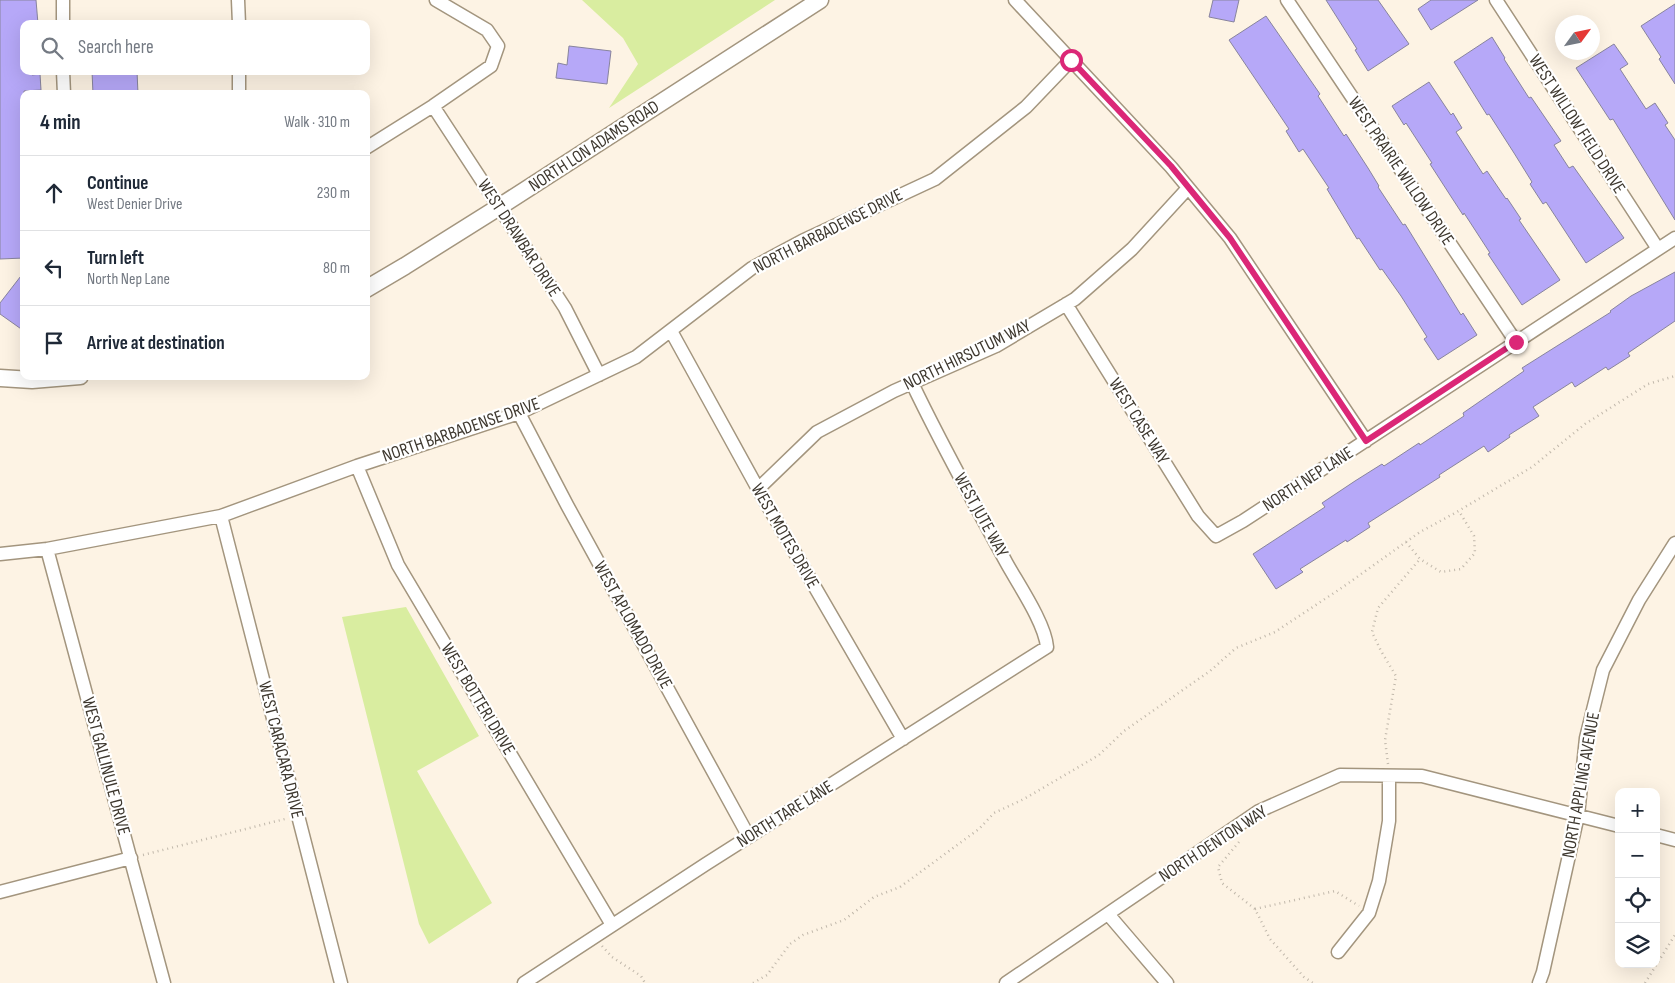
<!DOCTYPE html>
<html lang="en">
<head>
<meta charset="utf-8">
<style>
	body { margin:0; font-family:"Sofia Sans Condensed",sans-serif; background:#f2f2f3; color:#1f2937 }
	.controls { position:absolute; right:15px; bottom:15px; display:grid; overflow:hidden; border-radius:10px; box-shadow:0 5px 20px #0002 }
	.controls button { width:45px; height:45px; display:grid; place-items:center; padding:0; border:0; border-bottom:1px solid #e0e1e3; background:#fff; color:#1f2937; font:25px sans-serif }
	.compass { position:absolute; left:1555px; top:15px; width:45px; height:45px; border-radius:50%; background:#fff; box-shadow:0 5px 20px #0002; rotate:57deg }
	.stop { position:absolute; width:15px; height:15px; margin:-11px; border:4px solid #db2777; border-radius:50%; background:#fff }
	.stop.end { background:#db2777; border-color:#fff; box-shadow:0 1px 5px #0008 }
	.list { margin:0; padding:0; list-style:none }
	h2 { display:flex; justify-content:space-between; align-items:center; height:65px; margin:0; padding:0 20px; font-size:21px }
	h2 small { font-size:16px; font-weight:400; color:#747a83 }
	.list li { display:grid; grid-template-columns:32px 1fr auto; gap:15px; align-items:center; box-sizing:border-box; height:75px; padding:0 20px; border-top:1px solid #e0e1e3 }
	.list b { display:block; font-size:19px; white-space:nowrap }
	.list p { margin:0; font-size:16px; white-space:nowrap; color:#747a83 }
	.list em { font-size:16px; font-style:normal; color:#747a83 }
	.icon { flex:none; width:28px; height:28px; fill:none; stroke:currentColor; stroke-width:2; stroke-linecap:round; stroke-linejoin:round }
	.map { position:relative; flex:none; width:1675px; height:983px; overflow:hidden }
	.search { position:absolute; background:#fff; box-shadow:0 5px 20px #0002; left:20px; top:20px; width:350px; height:55px; display:flex; align-items:center; gap:12px; box-sizing:border-box; padding:0 18px; border-radius:10px; color:#747a83; font-size:19px }
	.panel { position:absolute; background:#fff; box-shadow:0 5px 20px #0002; left:20px; top:90px; width:350px; height:290px; border-radius:10px }
	.map>svg:first-child { display:block }
	.green { fill:#d9eda0 }
	.building { fill:#b6a8f8; stroke:#88849d }
	.lines { fill:none; stroke-linecap:round; stroke-linejoin:round }
	.minor-casing { stroke:#a3957e; stroke-width:15 }
	.tertiary-casing { stroke:#a3957e; stroke-width:19 }
	.path { stroke:#c1b8ab; stroke-width:2.5; stroke-dasharray:1 4; stroke-linecap:butt }
	.minor { stroke:#fff; stroke-width:12 }
	.tertiary { stroke:#fff; stroke-width:16 }
	.route { stroke:#db2777; stroke-width:6 }
	.labels { text-anchor:middle; dominant-baseline:central; stroke-width:4.5; stroke-linejoin:round; paint-order:stroke }
	.street-label { font-size:18px; fill:#3e382f; stroke:#fff }
</style>
</head>
<body>
<div class="map">
<svg width="1675" height="983" viewBox="0 0 1675 983">
	<rect width="100%" height="100%" fill="#fdf3e4"/>
	<!-- green -->
	<path class="green" d="M582 0H775L609 108 638 64 623 38Z
		M406 607 479 736 417 771 492 903 429 944 419 924 342 617Z"/>
	<!-- building -->
	<path class="building" d="M0 0H36L38 24H24V71H32V75L40 74 41 90 24 91V258L0 259Z
		M1213 0H1239L1234 22 1209 17Z
		M1326 0H1378L1409 44 1368 71 1355 50 1357 49Z
		M1431 0H1478L1431 30 1418 9Z
		M1675 4V84L1659 59 1661 57 1641 26Z
		M1266 16 1320 94 1318 96 1344 136 1346 134 1368 168 1379 186 1378 187 1403 225 1405 224 1461 315 1463 313 1477 335 1438 360 1424 339 1427 337 1401 296 1382 269 1380 270 1359 238 1357 239 1327 189 1329 188 1303 149 1299 152 1286 131 1289 129 1229 40Z
		M1492 37 1505 58 1504 59 1529 98 1531 97 1561 141 1554 145 1569 168 1573 166 1624 238 1586 263 1546 202 1543 204 1530 184 1532 182 1514 153 1489 114 1487 115 1454 62Z
		M1614 44 1628 64 1620 69 1646 109 1655 103 1668 123 1665 125 1675 140V220L1613 119 1610 120 1576 68Z
		M569 46 611 51 607 84 556 78 558 63 567 65Z
		M92 71H137L138 94H93Z
		M1429 82 1451 115 1453 113 1462 128 1456 132 1483 174 1487 171 1506 199 1507 198 1521 219 1519 220 1560 280 1522 305 1488 254 1490 253 1464 213 1463 215 1450 195 1430 164 1432 163 1406 123 1404 125 1392 106Z
		M24 272V331L0 314V303Z
		M1675 272V321L1628 353 1630 356 1608 370 1606 367 1575 387 1572 382 1533 407 1539 416 1509 435 1510 437 1488 452 1484 446 1439 475 1440 477 1368 523 1370 527 1347 542 1346 540 1300 569 1303 572 1276 589 1253 554 1325 507 1322 503 1355 481 1382 464 1384 466 1419 443 1420 445 1464 416 1463 413 1524 371 1522 368 1611 312 1610 311 1631 296Z"/>
	<g class="lines">
		<defs>
			<path id="minor" d="M63 0V24
				M238 0 239 24
				M1015 0 1171 167 1230 238 1366 441
				M1287 0 1516 342
				M1496 0 1658 249
				M63 71 64 94
				M239 71V94
				M433 106 565 308 599 375
				M366 148 433 106 491 66 498 46 487 30 436 0
				M1066 304 1198 516 1216 536 1243 521 1675 238
				M671 331 758 489 903 739
				M519 413 567 505 749 837
				M357 466 398 565 612 925
				M758 489 817 432 894 391 996 346 1075 299 1132 249 1188 188
				M221 516 341 983
				M47 549 164 983
				M0 554 47 549 221 516 357 466 519 413 636 357 752 268 802 241 935 179 1026 107 1071 60
				M1656 835 1675 840
				M0 892 131 858
				M1108 914 1167 983
				M1338 952 1369 913 1379 881 1389 821V776
				M524 983 706 864 1047 647C1045 623 1018 584 1006 562 974 503 941 444 912 383
				M1006 983 1259 811 1340 775 1422 776 1619 826
				M1539 983 1543 972 1578 815 1586 738 1603 670 1639 600 1675 543"/>
			<path id="tertiary" d="M366 289 405 266 499 207 820 0
				M0 378 32 380 80 376"/>
		</defs>
		<!-- minor casing -->
		<use href="#minor" class="minor-casing"/>
		<!-- tertiary casing -->
		<use href="#tertiary" class="tertiary-casing"/>
		<!-- path -->
		<path class="path" d="M1406 542 1420 559 1441 572 1461 569 1475 553 1474 536 1459 511
			M1388 764 1385 740 1396 676 1381 651 1372 632 1378 608 1420 559
			M1239 842 1218 867 1222 883 1255 909 1270 939 1304 977 1313 983
			M143 855 285 819
			M1255 909 1335 891 1359 906
			M602 946 612 957 641 976 645 983
			M753 983 767 975 790 944 803 935 844 920 874 897 900 887 979 829 994 813 1024 799 1099 755 1124 731 1210 671 1236 648 1275 632 1343 587 1420 532 1455 513 1532 467 1585 424 1648 384 1675 376
			M1645 983 1675 935"/>
		<!-- minor -->
		<use href="#minor" class="minor"/>
		<!-- tertiary -->
		<use href="#tertiary" class="tertiary"/>
	</g>
	<g class="lines">
		<!-- route -->
		<path class="route" d="M1071 60 1171 166 1230 238 1366 441 1516 342"/>
	</g>
	<g class="labels">
		<!-- street labels -->
		<g class="street-label">
			<text transform="translate(1577 124) rotate(57)">WEST WILLOW FIELD DRIVE</text>
			<text transform="translate(594 146) rotate(-33)">NORTH LON ADAMS ROAD</text>
			<text transform="translate(1401 171) rotate(56)">WEST PRAIRIE WILLOW DRIVE</text>
			<text transform="translate(828 231) rotate(-27)">NORTH BARBADENSE DRIVE</text>
			<text transform="translate(519 238) rotate(57)">WEST DRAWBAR DRIVE</text>
			<text transform="translate(967 355) rotate(-26)">NORTH HIRSUTUM WAY</text>
			<text transform="translate(1139 421) rotate(58)">WEST CASE WAY</text>
			<text transform="translate(461 430) rotate(-19)">NORTH BARBADENSE DRIVE</text>
			<text transform="translate(1308 479) rotate(-33)">NORTH NEP LANE</text>
			<text transform="translate(981 515) rotate(61)">WEST JUTE WAY</text>
			<text transform="translate(785 536) rotate(60)">WEST MOTES DRIVE</text>
			<text transform="translate(633 625) rotate(61)">WEST APLOMADO DRIVE</text>
			<text transform="translate(478 699) rotate(59)">WEST BOTTERI DRIVE</text>
			<text transform="translate(281 750) rotate(76)">WEST CARACARA DRIVE</text>
			<text transform="translate(106 766) rotate(75)">WEST GALLINULE DRIVE</text>
			<text transform="translate(1581 785) rotate(-80)">NORTH APPLING AVENUE</text>
			<text transform="translate(785 814) rotate(-32)">NORTH TARE LANE</text>
			<text transform="translate(1213 844) rotate(-33)">NORTH DENTON WAY</text>
		</g>
	</g>
</svg>
<div class="controls">
<button>+</button>
<button>−</button>
<button><svg class="icon" aria-label="locate" viewBox="0 0 24 24"><circle cx="12" cy="12" r="6"/><path d="M12 2v4M12 18v4M2 12h4M18 12h4"/></svg></button>
<button><svg class="icon" aria-label="layers" viewBox="0 0 24 24"><path d="M12 4l9 5-9 5-9-5zM3 14l9 5 9-5"/></svg></button>
</div>
<svg class="compass" viewBox="-18 -18 36 36"><path d="M0-13l5 13h-10z" fill="#e53935"/><path d="M0 13l5-13h-10z" fill="#747a83"/></svg>
<div class="stop" style="left:1071px;top:60px"></div>
<div class="stop end" style="left:1516px;top:342px"></div>
<div class="search"><svg class="icon" aria-label="search" viewBox="0 0 24 24"><circle cx="10" cy="10" r="6"/><path d="M15 15l6 6"/></svg>Search here</div>
<section class="panel">
<h2>4 min<small>Walk · 310 m</small></h2>
<ul class="list">
<li><svg class="icon" aria-label="ahead" viewBox="0 0 24 24"><path d="M12 20V5M6 11l6-6 6 6"/></svg><div><b>Continue</b><p>West Denier Drive</p></div><em>230 m</em></li>
<li><svg class="icon" aria-label="left" viewBox="0 0 24 24"><path d="M17 20v-9H6M10 6l-5 5 5 5"/></svg><div><b>Turn left</b><p>North Nep Lane</p></div><em>80 m</em></li>
<li><svg class="icon" aria-label="arrive" viewBox="0 0 24 24"><path d="M6 21V4h12l-3 4 3 4H6"/></svg><div><b>Arrive at destination</b></div></li>
</ul>
</section>
</div>
</body>
</html>
